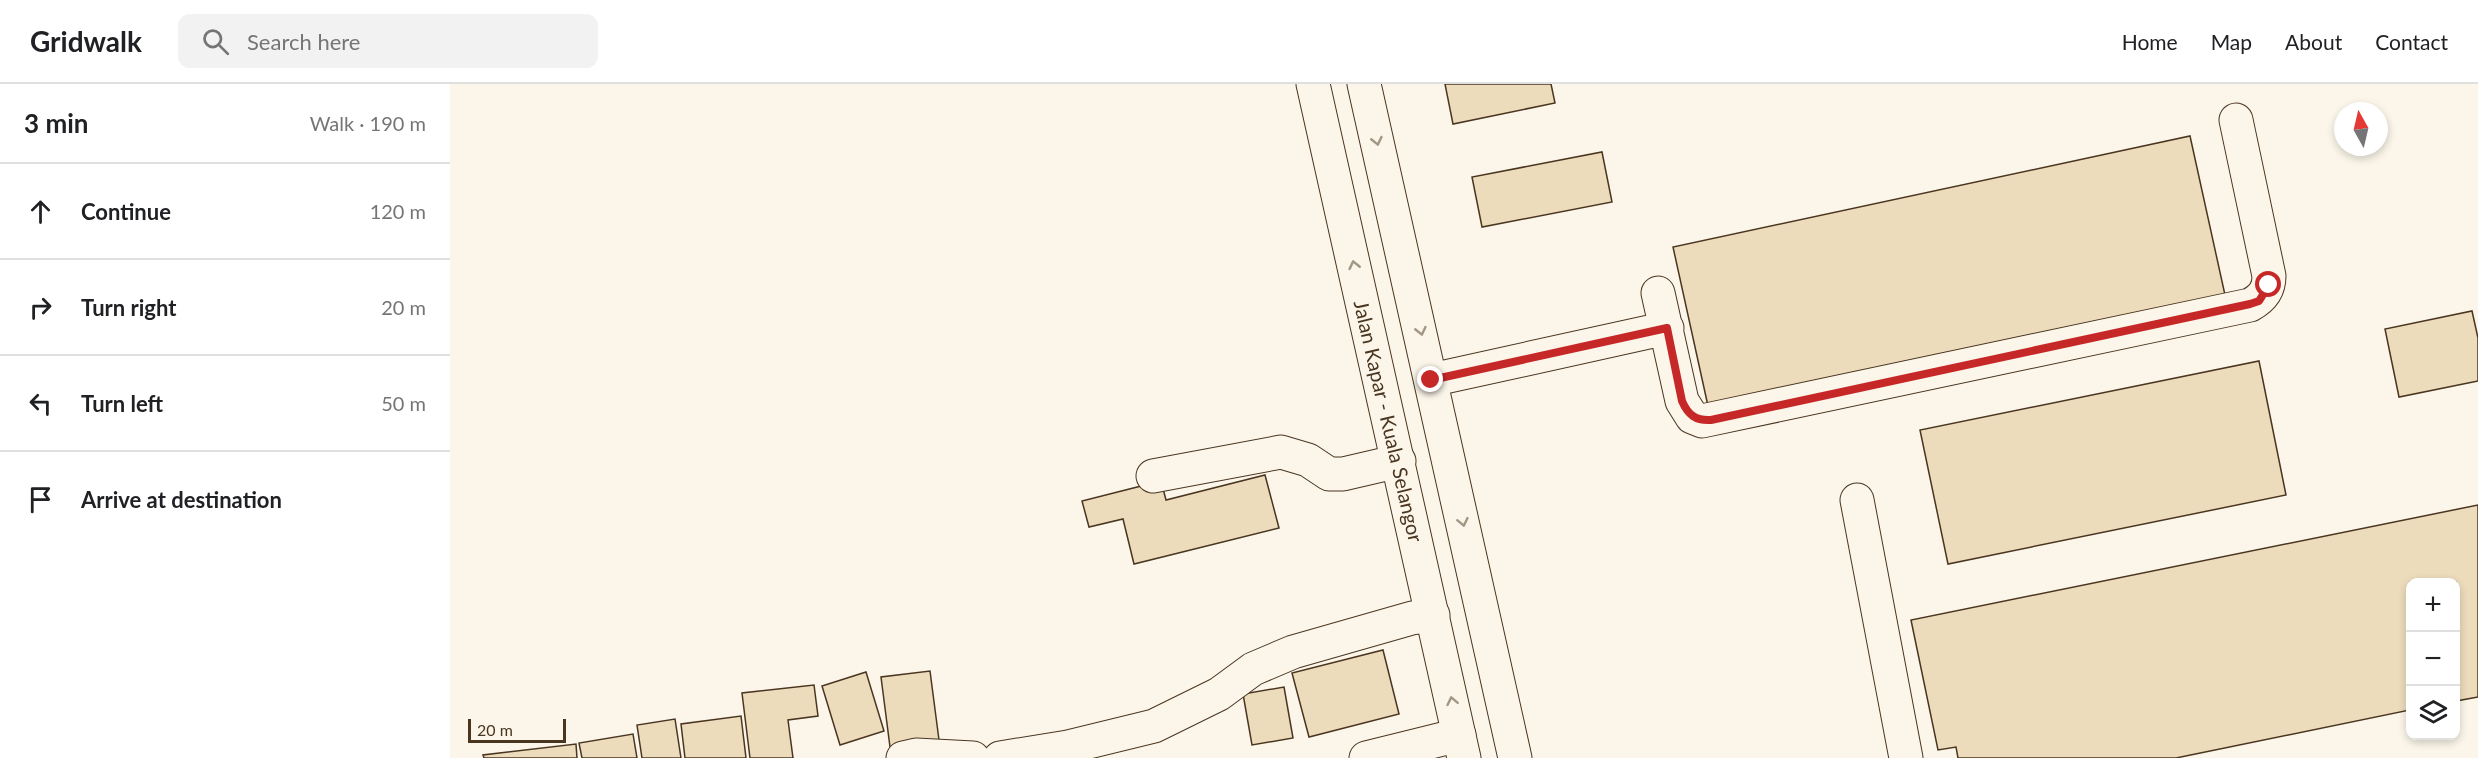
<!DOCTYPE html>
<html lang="en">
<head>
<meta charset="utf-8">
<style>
	body { margin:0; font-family:Lato,sans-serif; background:#f2f2f2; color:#202124 }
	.controls { position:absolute; right:18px; bottom:18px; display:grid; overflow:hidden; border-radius:12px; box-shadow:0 3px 9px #0003 }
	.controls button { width:54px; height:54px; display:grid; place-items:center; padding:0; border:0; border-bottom:2px solid #e0e0e0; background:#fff; color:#202124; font:30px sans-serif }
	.compass { position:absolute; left:1884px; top:18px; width:54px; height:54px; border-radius:50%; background:#fff; box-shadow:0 3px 9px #0003; rotate:352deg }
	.scale { position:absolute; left:18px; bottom:15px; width:98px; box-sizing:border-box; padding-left:6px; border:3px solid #4a3520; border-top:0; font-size:16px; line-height:21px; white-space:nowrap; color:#4a3520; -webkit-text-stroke:4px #fbf6e9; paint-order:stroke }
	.stop { position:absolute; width:18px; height:18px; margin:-14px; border:4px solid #c62828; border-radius:50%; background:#fff }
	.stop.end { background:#c62828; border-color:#fff; box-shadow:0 2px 6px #0008 }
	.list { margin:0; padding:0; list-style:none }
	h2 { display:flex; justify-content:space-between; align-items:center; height:78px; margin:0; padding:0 24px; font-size:26px }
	h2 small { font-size:20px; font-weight:400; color:#757577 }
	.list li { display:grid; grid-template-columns:39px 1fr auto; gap:18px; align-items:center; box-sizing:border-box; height:96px; padding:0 24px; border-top:2px solid #e0e0e0 }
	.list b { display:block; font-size:22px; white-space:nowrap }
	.list em { font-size:20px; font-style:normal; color:#757577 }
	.icon { flex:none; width:33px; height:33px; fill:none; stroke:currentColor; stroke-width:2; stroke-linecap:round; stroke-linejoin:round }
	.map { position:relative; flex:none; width:2028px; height:674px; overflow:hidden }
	header { display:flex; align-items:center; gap:36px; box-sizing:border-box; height:84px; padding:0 30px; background:#fff; border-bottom:2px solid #e0e0e0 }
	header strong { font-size:28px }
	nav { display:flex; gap:33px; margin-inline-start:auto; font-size:21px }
	.search { width:420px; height:54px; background:#f2f2f2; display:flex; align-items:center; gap:15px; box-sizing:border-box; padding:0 21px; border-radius:12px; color:#757577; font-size:22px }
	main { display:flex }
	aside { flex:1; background:#fff }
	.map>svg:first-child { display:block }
	.building { fill:#ecdcbc; stroke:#4a3520; stroke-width:1.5 }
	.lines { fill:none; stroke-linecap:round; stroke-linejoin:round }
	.minor-casing { stroke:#4a3520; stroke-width:35 }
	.highway-casing { stroke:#4a3520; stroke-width:35 }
	.minor { stroke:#fbf6e9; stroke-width:33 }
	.highway { stroke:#fbf6e9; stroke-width:33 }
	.oneway { stroke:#a29684 }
	.route { stroke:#c62828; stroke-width:8 }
	.labels { text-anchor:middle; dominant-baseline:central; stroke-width:4.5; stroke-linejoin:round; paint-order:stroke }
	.street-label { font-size:20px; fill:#4a3520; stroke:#fbf6e9 }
</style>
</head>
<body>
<header>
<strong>Gridwalk</strong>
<div class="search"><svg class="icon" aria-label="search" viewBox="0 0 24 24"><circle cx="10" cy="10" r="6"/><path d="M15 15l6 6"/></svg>Search here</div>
<nav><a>Home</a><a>Map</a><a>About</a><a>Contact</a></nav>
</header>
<main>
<aside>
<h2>3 min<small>Walk · 190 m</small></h2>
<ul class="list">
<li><svg class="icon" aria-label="ahead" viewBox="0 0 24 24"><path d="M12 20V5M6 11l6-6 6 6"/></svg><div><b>Continue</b></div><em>120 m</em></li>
<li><svg class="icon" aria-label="right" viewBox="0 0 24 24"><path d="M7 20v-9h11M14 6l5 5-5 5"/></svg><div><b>Turn right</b></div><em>20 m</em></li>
<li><svg class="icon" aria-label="left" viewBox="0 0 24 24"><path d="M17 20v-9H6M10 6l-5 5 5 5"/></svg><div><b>Turn left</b></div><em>50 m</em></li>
<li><svg class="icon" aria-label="arrive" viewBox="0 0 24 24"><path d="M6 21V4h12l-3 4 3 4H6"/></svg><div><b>Arrive at destination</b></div></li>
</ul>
</aside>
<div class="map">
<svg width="2028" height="674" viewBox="0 0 2028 674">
	<rect width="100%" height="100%" fill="#fbf6e9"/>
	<!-- building -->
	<path class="building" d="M995 0H1101L1105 19 1003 40Z
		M1740 52 1775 211 1258 322 1223 163Z
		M1152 68 1162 118 1032 143 1022 93Z
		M2022 227 2028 254V297L1949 313 1935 245Z
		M1809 277 1836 411 1498 480 1470 346Z
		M815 391 829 444 684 480 673 435 639 443 632 417 711 397 716 416Z
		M2028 421V613L2006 617V498H1960V626L1726 674H1508L1506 663 1488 666 1461 536Z
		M933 566 949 630 859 653 842 589Z
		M480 587 489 656 440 663 431 593Z
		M416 588 434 647 390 661 372 602Z
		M364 601 368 632 338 636 343 674H300L292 609Z
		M834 603 843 654 802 661 793 610Z
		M291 632 296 674H235L231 640Z
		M225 635 231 674H192L187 641Z
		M183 650 187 674H132L129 659Z
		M126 660 127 674H34L33 671Z"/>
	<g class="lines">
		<defs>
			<path id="minor" d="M1208 209 1232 317 1242 333 1252 337 1800 221C1813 214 1819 206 1819 192L1786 36
				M981 296 1217 244
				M703 392 831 368 858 376 879 390H893L949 377
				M1407 416 1456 674
				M453 674 466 671 523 674
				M550 674 618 663 704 642 769 610 803 585 843 568 962 534 983 531
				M916 674 1009 651"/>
			<path id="highway" d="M863 0 1014 674
				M914 0 1065 674"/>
		</defs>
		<!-- minor casing -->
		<use href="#minor" class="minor-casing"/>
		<!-- highway casing -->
		<use href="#highway" class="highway-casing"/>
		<!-- minor -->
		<use href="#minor" class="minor"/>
		<!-- highway -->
		<use href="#highway" class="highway"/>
	</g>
	<!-- one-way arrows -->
	<defs><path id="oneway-chevron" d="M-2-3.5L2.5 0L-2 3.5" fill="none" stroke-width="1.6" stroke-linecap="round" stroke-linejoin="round" transform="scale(1.5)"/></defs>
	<g class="oneway">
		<use href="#oneway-chevron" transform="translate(927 57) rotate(77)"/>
		<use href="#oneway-chevron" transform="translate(904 181) rotate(-103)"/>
		<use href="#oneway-chevron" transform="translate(971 247) rotate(77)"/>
		<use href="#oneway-chevron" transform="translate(1013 438) rotate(78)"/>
		<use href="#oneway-chevron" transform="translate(1002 617) rotate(-102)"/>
	</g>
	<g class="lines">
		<!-- route -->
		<path class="route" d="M981 296 1217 244 1232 317C1238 331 1246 337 1261 336L1800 220 1809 217 1819 201"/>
	</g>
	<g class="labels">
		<!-- street labels -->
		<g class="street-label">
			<text transform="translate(939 337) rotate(77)">Jalan Kapar - Kuala Selangor</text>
		</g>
	</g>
</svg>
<div class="controls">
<button>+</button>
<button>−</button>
<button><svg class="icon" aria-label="layers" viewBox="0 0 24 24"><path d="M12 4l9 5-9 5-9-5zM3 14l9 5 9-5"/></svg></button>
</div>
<svg class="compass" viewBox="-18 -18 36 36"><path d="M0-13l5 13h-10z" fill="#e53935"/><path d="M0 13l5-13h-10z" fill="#757577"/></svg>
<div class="scale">20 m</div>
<div class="stop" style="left:1819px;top:201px"></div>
<div class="stop end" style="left:981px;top:296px"></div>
</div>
</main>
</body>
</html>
